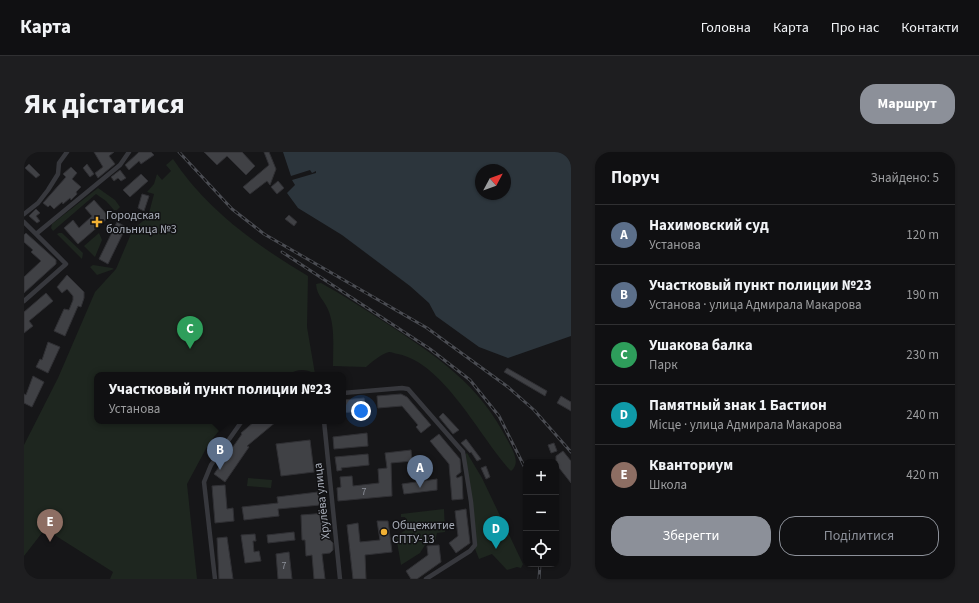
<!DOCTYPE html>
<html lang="uk">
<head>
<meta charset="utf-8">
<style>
	body { margin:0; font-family:"Source Sans 3",sans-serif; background:#1e1e20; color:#f1f3f6 }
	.controls { position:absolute; right:12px; bottom:12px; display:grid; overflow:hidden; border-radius:8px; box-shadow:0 1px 3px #0004 }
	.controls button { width:36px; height:36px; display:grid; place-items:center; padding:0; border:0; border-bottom:1px solid #303032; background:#101012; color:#f1f3f6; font:20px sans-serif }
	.compass { position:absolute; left:451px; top:12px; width:36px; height:36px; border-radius:50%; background:#101012; box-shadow:0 1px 3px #0004; rotate:49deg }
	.you { position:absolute; left:337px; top:259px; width:14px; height:14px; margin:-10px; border:3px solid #fff; border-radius:50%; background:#1a73e8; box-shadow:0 0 0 6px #1a73e833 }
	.badge { display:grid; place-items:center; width:26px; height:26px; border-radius:50%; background:#8c9099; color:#fff; font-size:13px; font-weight:700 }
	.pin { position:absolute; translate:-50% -33px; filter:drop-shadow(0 1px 2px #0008) }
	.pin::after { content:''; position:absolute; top:21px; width:14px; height:12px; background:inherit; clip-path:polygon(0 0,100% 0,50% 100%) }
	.popup { position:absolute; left:70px; top:220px; width:252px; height:52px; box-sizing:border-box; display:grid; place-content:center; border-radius:8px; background:#101012; filter:drop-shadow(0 1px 3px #0005); font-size:13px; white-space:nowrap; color:#9c9d9f }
	.popup b { font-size:15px; color:#f1f3f6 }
	.popup::after { content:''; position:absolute; left:50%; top:100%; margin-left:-8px; border:8px solid transparent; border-top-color:#101012 }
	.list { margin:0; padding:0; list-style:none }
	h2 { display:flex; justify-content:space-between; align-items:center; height:52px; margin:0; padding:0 16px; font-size:17px }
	h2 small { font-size:13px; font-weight:400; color:#9c9d9f }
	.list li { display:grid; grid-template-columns:26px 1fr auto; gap:12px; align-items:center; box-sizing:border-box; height:60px; padding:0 16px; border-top:1px solid #303032 }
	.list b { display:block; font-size:15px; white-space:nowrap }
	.list p { margin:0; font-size:13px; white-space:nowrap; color:#9c9d9f }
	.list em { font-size:13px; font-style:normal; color:#9c9d9f }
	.actions { display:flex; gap:8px; padding:12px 16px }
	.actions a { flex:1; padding:9px 0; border:1px solid #8c9099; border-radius:16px; text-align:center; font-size:14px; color:#8c9099 }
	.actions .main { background:#8c9099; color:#fff }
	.icon { flex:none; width:22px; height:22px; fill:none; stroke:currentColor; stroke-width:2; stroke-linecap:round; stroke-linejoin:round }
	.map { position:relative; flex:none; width:547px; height:427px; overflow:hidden; border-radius:16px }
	header { display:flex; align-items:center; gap:24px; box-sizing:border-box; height:56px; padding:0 20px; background:#101012; border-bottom:1px solid #303032 }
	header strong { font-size:19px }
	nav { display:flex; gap:22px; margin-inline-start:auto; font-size:14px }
	.intro { display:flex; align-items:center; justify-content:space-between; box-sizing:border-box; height:96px; padding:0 24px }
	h1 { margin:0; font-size:28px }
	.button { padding:10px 18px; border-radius:16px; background:#8c9099; color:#fff; font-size:14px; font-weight:700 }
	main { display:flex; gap:24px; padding:0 24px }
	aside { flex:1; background:#101012; border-radius:16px; box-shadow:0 1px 3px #0004 }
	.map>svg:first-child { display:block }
	.green { fill:#1e261f }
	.water { fill:#2c353c; fill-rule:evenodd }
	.building { fill:#404145; stroke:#303034 }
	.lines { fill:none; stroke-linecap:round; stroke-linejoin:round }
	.minor { stroke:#37383d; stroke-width:4.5 }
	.rail-casing { stroke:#4a4c52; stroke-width:3 }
	.rail { stroke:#111113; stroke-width:1.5; stroke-dasharray:4.5; stroke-linecap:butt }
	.poi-dot { fill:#f2b134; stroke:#111113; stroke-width:1.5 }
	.labels { text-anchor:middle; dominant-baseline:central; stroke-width:3; stroke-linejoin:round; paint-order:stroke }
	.number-label { font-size:10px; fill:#8e929b }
	.poi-label { font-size:12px; fill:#a8adb8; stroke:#111113; text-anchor:start }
	.street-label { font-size:12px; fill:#a8adb8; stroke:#111113 }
</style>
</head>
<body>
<header>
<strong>Карта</strong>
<nav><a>Головна</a><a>Карта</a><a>Про нас</a><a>Контакти</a></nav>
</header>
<div class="intro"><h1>Як дістатися</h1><a class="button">Маршрут</a></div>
<main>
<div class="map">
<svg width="547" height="427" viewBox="0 0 547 427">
	<rect width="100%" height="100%" fill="#161618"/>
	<!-- green -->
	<path class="green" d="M149 7C183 58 232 93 284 124L283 175 291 222C282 216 272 217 264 223H73V269H203L185 291 163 332 173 427H86L89 420 21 377 0 404V293L34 226 71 140 92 117 109 77 124 65 130 42 123 40 130 32 133 22 138 28 147 19 142 13Z
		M74 36 91 48 96 55 93 58H90L82 49 72 42 29 79 27 76 28 72Z
		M35 81H38L59 101 58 107 33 82Z
		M75 81 78 88 71 105 60 94Z
		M69 113 88 116 90 117 73 123 66 115Z
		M297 131C319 143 340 157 362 171 414 205 455 232 484 289 489 299 497 311 487 319 457 287 420 211 374 202 372 202 368 200 365 200 357 202 348 210 342 215L309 214C309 196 311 176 305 160 301 148 293 145 292 132Z
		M443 301 458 326 499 412 497 416 493 415 483 418 468 402 455 407 450 394 440 303Z
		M224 326 248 328 247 336 223 334Z
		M420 357 421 380 413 381 411 390 401 393 396 401 377 413 372 384 382 378 384 375 381 365H377V362Z"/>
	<!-- water -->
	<path class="water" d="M259 0H547V184L484 206 455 195 412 164 405 151 386 134 318 83 274 56 263 41 271 33 268 28 292 21V19L288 21 286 18 267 24ZM457 18H481V42H457Z"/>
	<!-- building -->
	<path class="building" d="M70 0H90L85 4 91 12 74 26 71 21 79 15Z
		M115 0H127L130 3 117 12 115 9 105 18 101 13Z
		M180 0H218L231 14 222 23 203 4 193 13Z
		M240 0H245L252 17 246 33 243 29 226 42 219 35 245 13Z
		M5 12 16 23 12 26 1 16Z
		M63 12 70 22 66 25 59 16Z
		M47 15 53 21 48 27 57 35 52 40 53 42 47 48 46 46 39 52 38 50 30 57 26 53 24 55 19 51 42 25 39 22Z
		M96 18 102 26 97 29 94 26 90 29 87 25Z
		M117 22 124 29 106 45 99 38Z
		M254 29 260 36 253 42 247 35Z
		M118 42 125 44 120 59 114 56Z
		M70 48 85 65 54 92 40 76 49 68 55 76 68 64 61 56Z
		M12 57 16 61 12 64 16 69 13 71 5 64Z
		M265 63 273 70 270 74 261 67Z
		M93 70 102 75 84 112 75 107Z
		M2 81 32 108V112L0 141V125L17 109 7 100 9 98 0 90V83Z
		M43 123 60 140V146L57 155 54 154 41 184 30 179 40 157 45 158 49 148V144L43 137 38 141 33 135Z
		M22 141 29 149 5 169 9 174 0 181V160Z
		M24 190 36 195 24 221 12 215 16 207 18 208Z
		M483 216 523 239 521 244 480 220Z
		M9 224 20 230 8 255 0 251V242L2 243Z
		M377 242 383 245 407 273 397 281 392 275 394 273 378 254 354 256 353 244Z
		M537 244 547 250V259L533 251Z
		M340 246 342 258 319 261V248Z
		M419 261 435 278 429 282 415 265Z
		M231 269H253L223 294 225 295 201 330 190 322 218 282 217 281Z
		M343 281 344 294 310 297 309 285Z
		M415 282 436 307 437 320 432 324 433 326 438 324 439 347 428 348 425 312 406 289Z
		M442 287 457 307 453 309 447 300 446 301 437 291Z
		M286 288 290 320 257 324 252 292Z
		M530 291 533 299 527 301 524 293Z
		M387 298 388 309 367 311 368 344 314 349 313 336 317 335 316 325 328 324 329 334 355 331 354 317 363 316 361 301Z
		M539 299 547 309V331L532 312V304Z
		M344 302 345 313 317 316 318 318 313 319 311 305Z
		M462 314 466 325 462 327 457 316Z
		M413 327V338L380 342 378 332Z
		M201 333 203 357 209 356 210 369 191 371 188 334Z
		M294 340 296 353 254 357 255 364 220 368 218 355 254 351 253 345Z
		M442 357 446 391 432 401 425 391 434 384 431 359Z
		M303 361 306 388 309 391V398L306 401 298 402 301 427H290L288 403 282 404 281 388H278L277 363Z
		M353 369H364L368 400 341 403 342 427H329L323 373 334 371 336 390 356 388Z
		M270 380 271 388 244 391 243 383Z
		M231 382 232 389H229L230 400 235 399 237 409 221 411 217 383Z
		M203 385 209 427H195L193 386Z
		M415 393 417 410 393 427H387L382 419 404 403 403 394Z
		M265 400 268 427H254L252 402Z"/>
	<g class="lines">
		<!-- minor -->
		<path class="minor" d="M0 62 14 51 24 38 34 22 35 11 43 0
			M0 70 42 112 0 149
			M12 82 96 13 105 0
			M277 223H287
			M319 241 378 236 384 237 439 300 447 350 451 393 446 399 402 427
			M300 269 316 427
			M191 427 180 330 187 313 218 269"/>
		<defs>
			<path id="rail" d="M155 0 208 57 240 82 403 176 484 235 510 258 547 300
				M258 100 406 197 446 228 475 264 502 318
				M515 427 516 412"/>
		</defs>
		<!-- rail casing -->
		<use href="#rail" class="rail-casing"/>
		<!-- rail -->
		<use href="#rail" class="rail"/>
	</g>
	<!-- markers -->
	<g class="poi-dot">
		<path d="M71 64h4v4h4v4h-4v4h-4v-4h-4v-4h4z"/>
		<circle cx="360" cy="380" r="4"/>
	</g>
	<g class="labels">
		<!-- number labels -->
		<g class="number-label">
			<text x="340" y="340">7</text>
			<text x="260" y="414">7</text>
		</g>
		<!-- poi labels -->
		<g class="poi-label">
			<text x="82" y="63">Городская<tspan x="82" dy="14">больница №3</tspan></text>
			<text x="368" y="373">Общежитие<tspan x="368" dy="14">СПТУ-13</tspan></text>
		</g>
		<!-- street labels -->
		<g class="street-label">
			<text transform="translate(298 349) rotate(-96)">Хрулёва улица</text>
		</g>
	</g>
</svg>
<div class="controls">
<button>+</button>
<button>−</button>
<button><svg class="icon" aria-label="locate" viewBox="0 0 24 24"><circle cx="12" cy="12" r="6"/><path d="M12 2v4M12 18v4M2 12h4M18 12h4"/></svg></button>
</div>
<svg class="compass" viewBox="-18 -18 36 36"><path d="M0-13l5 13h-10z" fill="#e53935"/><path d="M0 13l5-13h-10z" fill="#9c9d9f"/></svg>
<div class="you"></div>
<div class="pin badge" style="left:396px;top:336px;background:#5c6f8a">A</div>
<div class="pin badge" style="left:196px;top:318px;background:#5c6f8a">B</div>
<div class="popup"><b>Участковый пункт полиции №23</b>Установа</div>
<div class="pin badge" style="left:166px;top:197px;background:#2e9e5b">C</div>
<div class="pin badge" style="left:472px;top:397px;background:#0f9aa8">D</div>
<div class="pin badge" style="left:26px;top:390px;background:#8d6e63">E</div>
</div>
<aside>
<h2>Поруч<small>Знайдено: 5</small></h2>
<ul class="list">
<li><span class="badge" style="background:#5c6f8a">A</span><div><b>Нахимовский суд</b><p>Установа</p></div><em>120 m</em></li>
<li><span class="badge" style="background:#5c6f8a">B</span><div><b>Участковый пункт полиции №23</b><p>Установа · улица Адмирала Макарова</p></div><em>190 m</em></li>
<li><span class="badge" style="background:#2e9e5b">C</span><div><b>Ушакова балка</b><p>Парк</p></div><em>230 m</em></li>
<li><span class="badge" style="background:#0f9aa8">D</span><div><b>Памятный знак 1 Бастион</b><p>Місце · улица Адмирала Макарова</p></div><em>240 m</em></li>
<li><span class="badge" style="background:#8d6e63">E</span><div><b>Кванториум</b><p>Школа</p></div><em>420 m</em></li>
</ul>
<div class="actions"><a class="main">Зберегти</a><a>Поділитися</a></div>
</aside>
</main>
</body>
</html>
